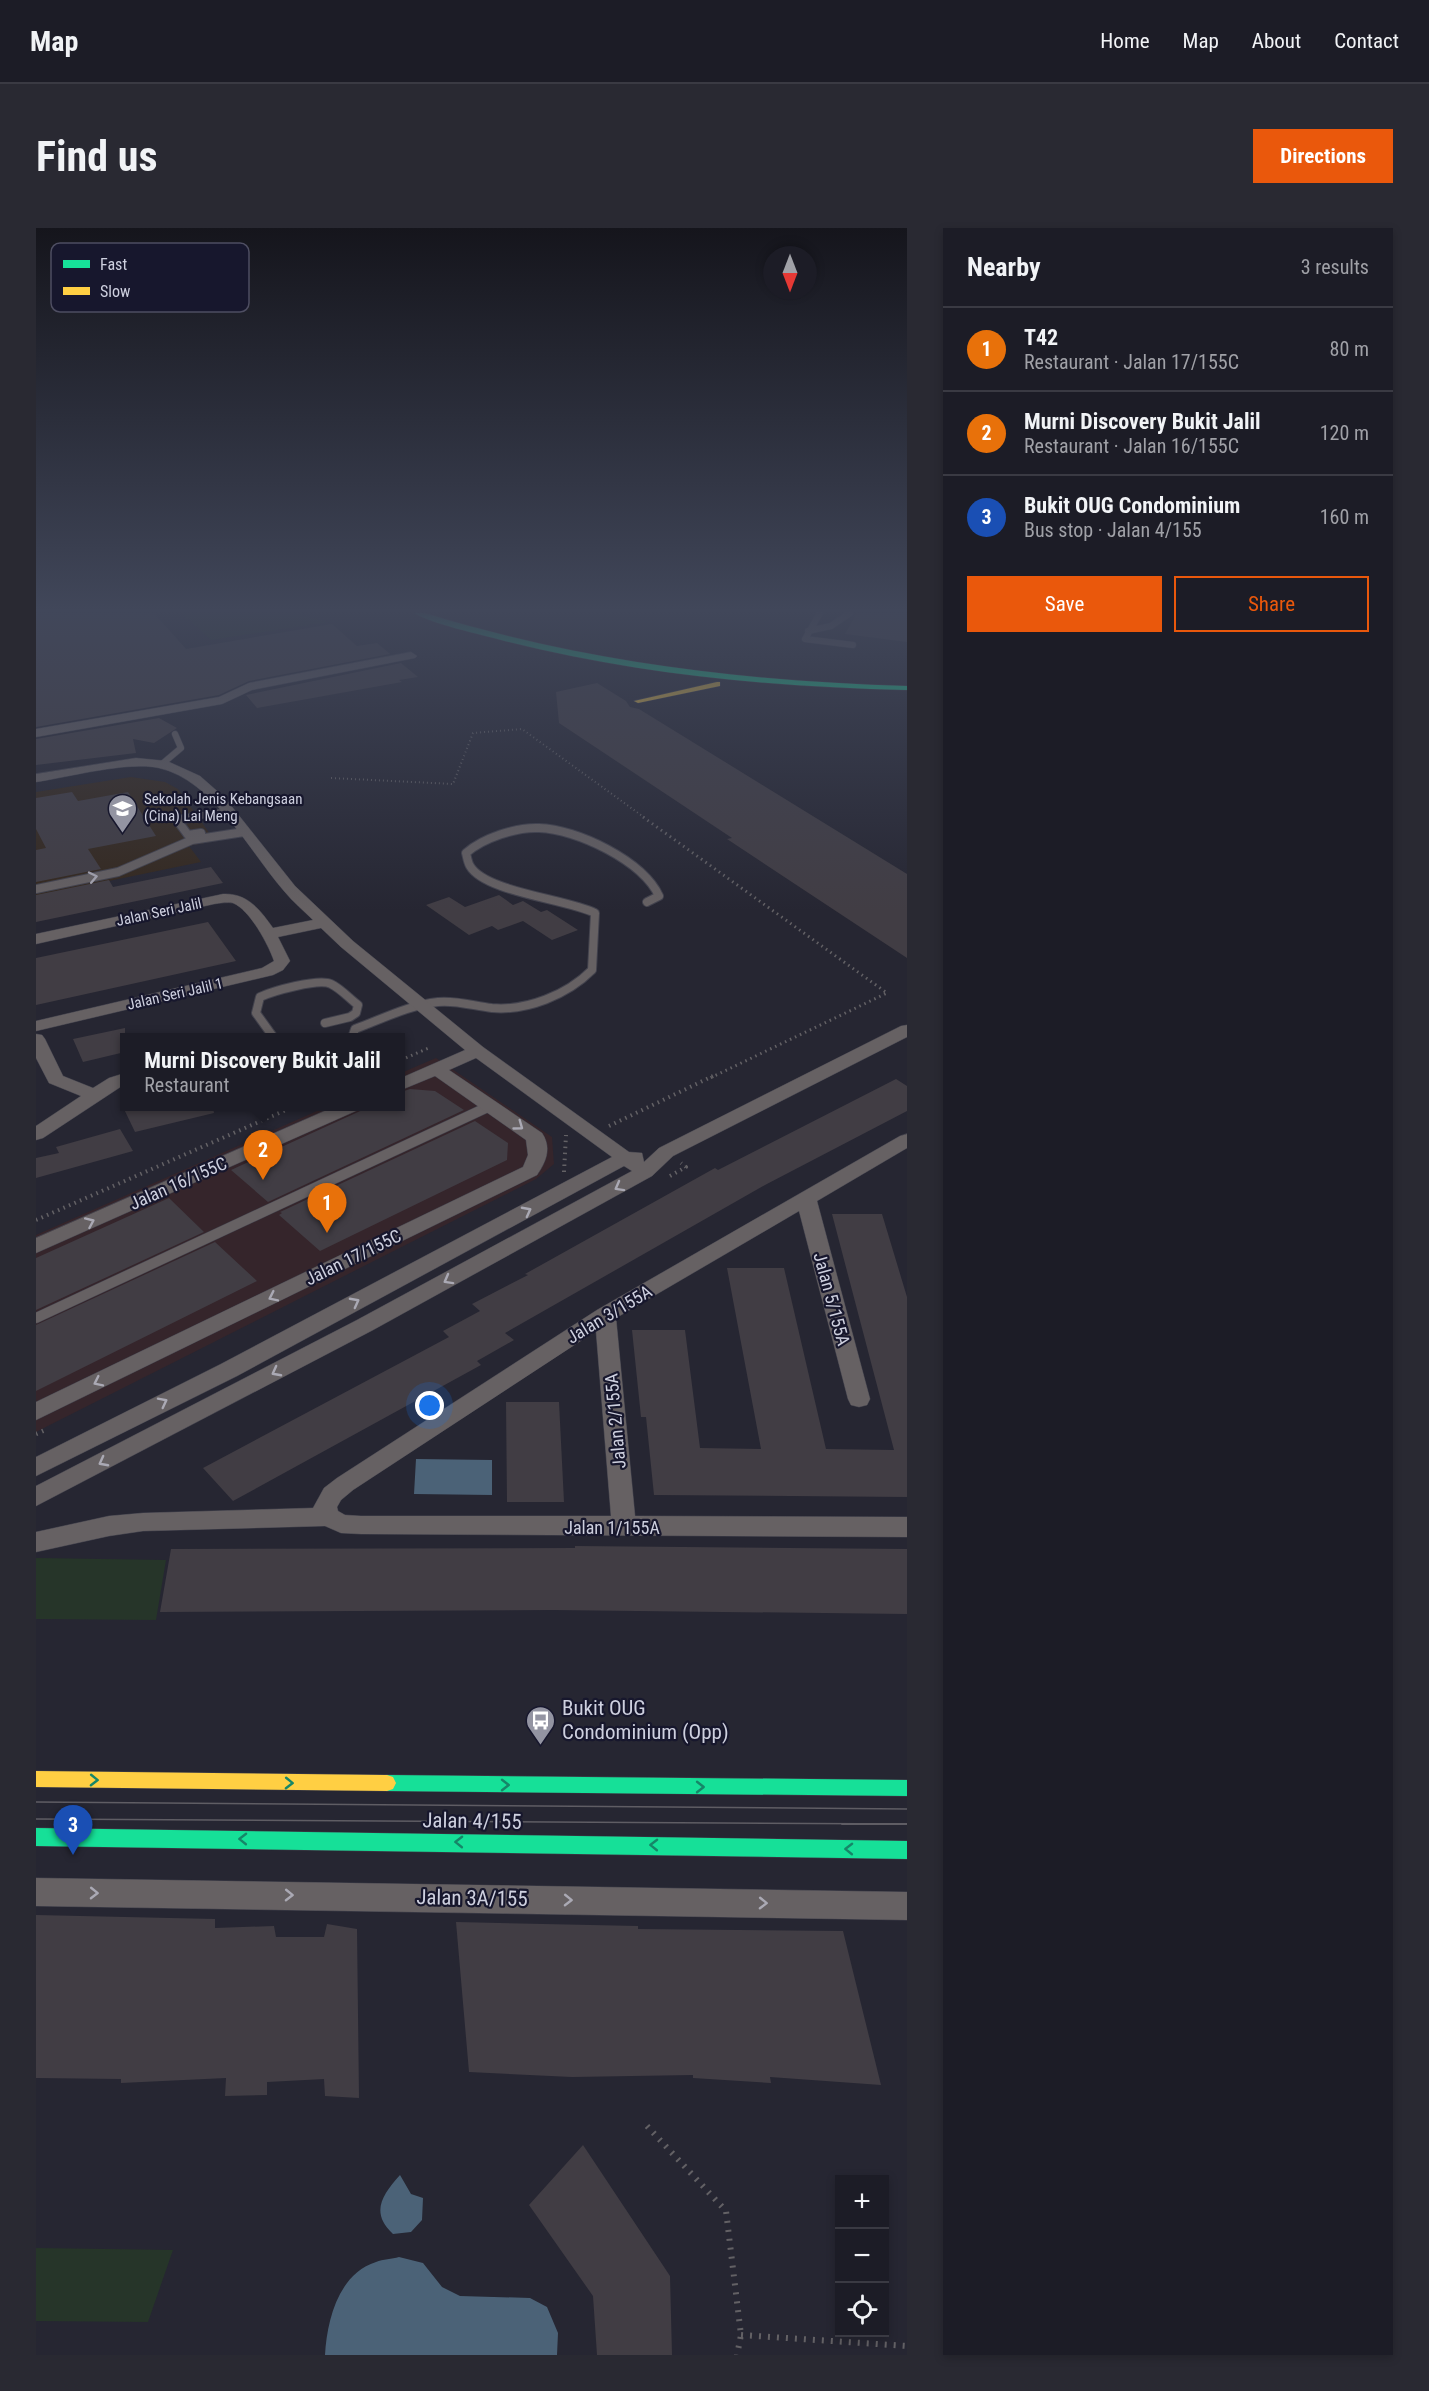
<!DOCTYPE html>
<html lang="en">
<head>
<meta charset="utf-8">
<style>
	body { margin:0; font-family:"Roboto Condensed",sans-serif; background:#292932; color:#f1f3f6 }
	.controls { position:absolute; right:18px; bottom:18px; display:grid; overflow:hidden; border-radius:0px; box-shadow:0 3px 9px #0003 }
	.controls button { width:54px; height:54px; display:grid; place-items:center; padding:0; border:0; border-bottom:2px solid #3a3a43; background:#1c1c26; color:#f1f3f6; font:30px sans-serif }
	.compass { position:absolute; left:727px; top:18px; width:54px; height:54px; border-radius:50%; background:#1c1c26; box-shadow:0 3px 9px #0003; rotate:180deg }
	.you { position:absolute; left:394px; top:1178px; width:21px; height:21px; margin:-15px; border:4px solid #fff; border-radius:50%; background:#1a73e8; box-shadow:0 0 0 9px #1a73e833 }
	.badge { display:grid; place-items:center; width:39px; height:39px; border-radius:50%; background:#ea580c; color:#fff; font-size:20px; font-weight:700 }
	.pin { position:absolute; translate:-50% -50px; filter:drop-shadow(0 2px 3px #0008) }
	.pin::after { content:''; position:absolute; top:32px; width:21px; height:18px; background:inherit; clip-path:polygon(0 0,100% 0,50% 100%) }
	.popup { position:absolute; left:84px; top:805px; width:285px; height:78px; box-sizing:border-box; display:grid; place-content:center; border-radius:0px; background:#1c1c26; filter:drop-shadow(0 2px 4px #0005); font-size:20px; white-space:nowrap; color:#a0a1a7 }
	.popup b { font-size:22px; color:#f1f3f6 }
	.popup::after { content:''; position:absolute; left:50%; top:100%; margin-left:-12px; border:12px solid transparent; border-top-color:#1c1c26 }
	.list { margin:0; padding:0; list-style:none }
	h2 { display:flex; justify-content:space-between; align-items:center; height:78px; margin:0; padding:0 24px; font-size:26px }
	h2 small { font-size:20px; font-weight:400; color:#a0a1a7 }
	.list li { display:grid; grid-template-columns:39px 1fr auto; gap:18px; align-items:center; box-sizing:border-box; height:84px; padding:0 24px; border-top:2px solid #3a3a43 }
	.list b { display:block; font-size:22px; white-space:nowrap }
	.list p { margin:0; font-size:20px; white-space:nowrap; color:#a0a1a7 }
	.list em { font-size:20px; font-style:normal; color:#a0a1a7 }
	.actions { display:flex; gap:12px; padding:18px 24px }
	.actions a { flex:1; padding:14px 0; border:2px solid #ea580c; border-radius:0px; text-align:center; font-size:21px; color:#ea580c }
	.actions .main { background:#ea580c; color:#fff }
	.icon { flex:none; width:33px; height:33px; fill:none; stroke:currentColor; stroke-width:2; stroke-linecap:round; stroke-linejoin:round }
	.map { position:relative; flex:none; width:871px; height:2127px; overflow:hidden; border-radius:0px }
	header { display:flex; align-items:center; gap:36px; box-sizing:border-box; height:84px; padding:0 30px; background:#1c1c26; border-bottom:2px solid #3a3a43 }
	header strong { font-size:28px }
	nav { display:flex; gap:33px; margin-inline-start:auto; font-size:21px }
	.intro { display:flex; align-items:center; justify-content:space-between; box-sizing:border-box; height:144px; padding:0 36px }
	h1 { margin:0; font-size:42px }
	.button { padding:15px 27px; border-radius:0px; background:#ea580c; color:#fff; font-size:21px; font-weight:700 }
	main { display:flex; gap:36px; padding:0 36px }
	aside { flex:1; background:#1c1c26; border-radius:0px; box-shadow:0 3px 9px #0003 }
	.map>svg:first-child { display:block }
	.commercial { fill:#35252b }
	.education { fill:#34281e }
	.green { fill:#263529 }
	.water { fill:#4b6277 }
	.building { fill:#413d44 }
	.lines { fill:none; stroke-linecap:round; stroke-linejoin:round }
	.lane-far2-casing { stroke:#42424d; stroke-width:7 }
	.lane-far1-casing { stroke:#42424d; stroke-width:10 }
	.lane-casing { stroke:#42424d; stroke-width:11 }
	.street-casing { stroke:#42424d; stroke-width:1 }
	.fast-casing { stroke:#42424d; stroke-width:1 }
	.slow-casing { stroke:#42424d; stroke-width:1 }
	.path-far4 { stroke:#636165; stroke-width:2; stroke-dasharray:1 3; stroke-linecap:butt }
	.path-far3 { stroke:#636165; stroke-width:3; stroke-dasharray:1.5 4; stroke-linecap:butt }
	.path-far2 { stroke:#636165; stroke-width:4; stroke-dasharray:1.5 4.5; stroke-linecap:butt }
	.path-far1 { stroke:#636165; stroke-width:4.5; stroke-dasharray:1.5 5; stroke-linecap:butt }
	.path { stroke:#636165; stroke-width:6; stroke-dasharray:2 7; stroke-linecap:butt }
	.lane-far2 { stroke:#666163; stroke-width:6 }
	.lane-far1 { stroke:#666163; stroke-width:8 }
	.lane { stroke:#666163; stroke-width:10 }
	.street { fill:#666163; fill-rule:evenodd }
	.fast { fill:#16e098; fill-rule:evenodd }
	.slow { fill:#ffcf43; fill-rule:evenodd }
	.tram-far1 { stroke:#5f5d64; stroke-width:1.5 }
	.tram { stroke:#5f5d64; stroke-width:2 }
	.oneway { stroke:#aaa9b4 }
	.oneway2 { stroke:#168668 }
	.labels { text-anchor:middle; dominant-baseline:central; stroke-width:4.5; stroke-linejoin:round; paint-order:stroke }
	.far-poi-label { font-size:15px; fill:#ced0df; stroke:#17172d; text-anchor:start }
	.far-street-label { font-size:15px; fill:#ced0df; stroke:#17172d }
	.street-label { font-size:18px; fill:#ced0df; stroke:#17172d }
	.near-poi-label { font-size:21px; fill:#ced0df; stroke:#17172d; text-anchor:start }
	.near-street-label { font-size:21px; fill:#ced0df; stroke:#17172d }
	.key { fill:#17172d; stroke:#4e4e62; stroke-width:1.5 }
	.key-label { font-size:16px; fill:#ced0df }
</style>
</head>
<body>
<header>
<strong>Map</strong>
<nav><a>Home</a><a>Map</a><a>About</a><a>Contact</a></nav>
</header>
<div class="intro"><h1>Find us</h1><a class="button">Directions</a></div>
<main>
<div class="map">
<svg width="871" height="2127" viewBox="0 0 871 2127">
	<rect width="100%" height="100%" fill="#262632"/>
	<!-- commercial -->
	<path class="commercial" d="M400 830 516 909 518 936 500 951 0 1204V1007L290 879 365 878V845Z"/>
	<!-- education -->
	<path class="education" d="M95 549 129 554 142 561 179 613 153 618 165 634 0 668V564Z"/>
	<!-- green -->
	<path class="green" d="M146 385H258L292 394 175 412Z
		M0 1330 130 1332 120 1392 0 1391Z
		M0 2020 137 2022 112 2094 0 2093Z"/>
	<!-- water -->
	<path class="water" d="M380 1231 456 1232V1267L378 1266Z
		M364 1947 375 1966 387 1970 386 1992 375 2004 357 2006C334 1985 346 1967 364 1947Z
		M363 2029 387 2035 406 2059 424 2068 494 2070 511 2079 522 2105 521 2127H289C291 2093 302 2046 340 2034 347 2031 356 2031 363 2029Z"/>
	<!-- building -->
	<path class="building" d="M0 385H118L150 421 296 396 321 418 341 415 354 426 213 453 183 467 0 499Z
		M821 385H871V414L809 406Z
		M365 435 382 449 363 452 366 454 221 480 210 467Z
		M561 455 590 473 594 479 603 481 871 646V730L691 611 696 610 523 495 520 464Z
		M123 490 141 500 118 515 97 511 100 525 0 537V511Z
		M36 564 42 573 92 564 120 608 52 621 65 641 0 654V622L10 620 0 601V570Z
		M175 639 187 655 0 694V667L73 652 77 659Z
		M463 667 477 677 487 673 505 684 511 682 542 702 516 712 487 693 462 702 456 698 433 707 390 677 413 669 429 679Z
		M172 694 200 733 0 777V730Z
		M89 800V824L47 834 37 811Z
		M860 851 871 858V883L729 957 469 1105 478 1112 441 1133 445 1137 197 1273 167 1240 413 1109 407 1103 444 1083 436 1076 492 1047 489 1046 679 940 682 942Z
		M374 861 399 863 428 882 232 974 195 942 333 879H365V864Z
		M87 879H177L178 885 99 904Z
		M439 893 472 915 471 932 284 1023 243 987 246 985 244 984Z
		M84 901 97 923 0 950V930L23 925 20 919Z
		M133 970 168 1004 0 1082V1030Z
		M796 986H846L871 1069V1269L618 1267 610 1189H605L596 1102H649L664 1220 725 1221 691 1040H748L790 1221 858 1222Z
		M179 1014 221 1053 0 1163V1097Z
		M470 1174H523L528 1274H471Z
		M539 1318 871 1321V1386L517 1382 124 1384 135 1321 539 1320Z
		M0 1687 179 1691V1700L238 1698 240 1709H288L291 1696 321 1701 323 1870 289 1868 288 1851 231 1854V1867L189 1868 190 1850 85 1855V1851L0 1850Z
		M420 1694 602 1698V1701L807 1703 845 1857 734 1849 735 1855 657 1850V1847L536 1849 433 1844Z
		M547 1917 634 2048 636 2127H561L557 2068 493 1977Z"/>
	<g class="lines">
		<defs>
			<path id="lane-far2" d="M784 385 769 411 817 417
				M772 403 795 398 814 385
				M126 536 145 520 139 506
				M151 590 193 583"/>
			<path id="lane-far1" d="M160 589 141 592 152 607 165 605
				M0 661 82 644 156 612 208 604
				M238 810 220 785 224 769C237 763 283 750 295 756 304 760 314 771 322 777L320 785 314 789 289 795
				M316 810 319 801C346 791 373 777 402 774 420 772 438 778 456 780 491 783 531 767 556 742L559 685C530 671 449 664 434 638 432 635 431 629 430 625 447 610 480 599 503 600 541 601 607 633 623 668L611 674"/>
			<path id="lane" d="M0 1090 454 878"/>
			<path id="street" d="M375 424 381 428 379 430 216 462 186 476 0 509V501L183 469 213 455Z
				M100 530 131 533 164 548 189 570 259 658 317 713 447 819 593 924 606 925 608 934 623 920 865 798 871 797V809L637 928 616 948 337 1102 0 1278V1258L321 1092 596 943 588 938 201 1148 0 1248V1229L185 1136 576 929 440 830 413 842 506 905C516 920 510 934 501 947L0 1192V1174L487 939 492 927 490 912 399 848 365 862V850L429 822 305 719 285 700 242 709 254 733 247 742 237 747 0 803V793L226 740 238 733C232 716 214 682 197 675 192 674 184 675 178 676L0 716V706L187 666C212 665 224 682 237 700L277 692C268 683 257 674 248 663 214 624 177 552 123 540 92 533 33 549 0 554V546Z
				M0 806 6 807 9 811 27 848 57 860 73 850 89 845V856L7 910 0 912V898L45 868 13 855 0 830Z
				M300 878H325L322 882 0 1025V1010Z
				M871 906V920L781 973 834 1171 831 1177 823 1179 815 1177 812 1171 763 983 580 1090 599 1288 871 1289V1309L325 1306 305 1305 289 1298 107 1303 73 1308 0 1324V1304L73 1288 107 1285 277 1280 288 1260 301 1250 561 1082 864 908ZM560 1103 575 1288H325L309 1287 302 1283 301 1279 305 1272 317 1262Z
				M0 1650 871 1664V1692L0 1678Z"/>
			<path id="fast" d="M378 385H389C548 434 705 453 871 458V462C734 459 598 446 465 412 443 406 396 396 378 385Z
				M351 1547 871 1552V1568L351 1563 345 1561 342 1555 345 1549Z
				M0 1600 871 1613V1631L0 1618Z"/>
			<path id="slow" d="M681 454H684V458L602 475 598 473Z
				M0 1543 351 1547 357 1549 360 1555 357 1561 351 1563 0 1559Z"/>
		</defs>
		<!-- lane-far2 casing -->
		<use href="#lane-far2" class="lane-far2-casing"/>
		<!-- lane-far1 casing -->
		<use href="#lane-far1" class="lane-far1-casing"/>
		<!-- lane casing -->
		<use href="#lane" class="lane-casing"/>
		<!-- street casing -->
		<use href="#street" class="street-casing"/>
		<!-- fast casing -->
		<use href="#fast" class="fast-casing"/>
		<!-- slow casing -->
		<use href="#slow" class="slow-casing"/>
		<!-- path-far4 -->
		<path class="path-far4" d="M295 550 417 556 437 505 486 501 609 590"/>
		<!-- path-far3 -->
		<path class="path-far3" d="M607 589 851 765 674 850
			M365 832 395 819"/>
		<!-- path-far2 -->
		<path class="path-far2" d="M573 898 677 848
			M528 944 530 907
			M634 948 650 939 645 935
			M0 992 259 878"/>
		<!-- path-far1 -->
		<path class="path-far1" d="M0 1206 9 1202"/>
		<!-- path -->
		<path class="path" d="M611 1898 690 1983 705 2107 701 2127
			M705 2107 871 2118"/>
		<!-- lane-far2 -->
		<use href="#lane-far2" class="lane-far2"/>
		<!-- lane-far1 -->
		<use href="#lane-far1" class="lane-far1"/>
		<!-- lane -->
		<use href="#lane" class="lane"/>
		<!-- street -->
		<use href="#street" class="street"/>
		<!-- fast -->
		<use href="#fast" class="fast"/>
		<!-- slow -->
		<use href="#slow" class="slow"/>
		<!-- tram-far1 -->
		<path class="tram-far1" d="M0 1574 871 1581
			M0 1591 871 1596"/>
		<!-- tram -->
		<path class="tram" d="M806 1596H871"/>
	</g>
	<!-- one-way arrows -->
	<defs><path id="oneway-chevron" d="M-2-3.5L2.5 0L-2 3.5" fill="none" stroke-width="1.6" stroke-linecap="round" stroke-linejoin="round" transform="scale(1.5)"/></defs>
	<g class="oneway">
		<use href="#oneway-chevron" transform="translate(57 649) rotate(-12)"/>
		<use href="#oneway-chevron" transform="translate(483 898) rotate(36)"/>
		<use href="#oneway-chevron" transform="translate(583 959) rotate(151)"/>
		<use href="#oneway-chevron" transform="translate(491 983) rotate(-28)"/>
		<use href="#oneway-chevron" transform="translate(54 994) rotate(-24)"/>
		<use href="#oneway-chevron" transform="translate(412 1052) rotate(151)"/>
		<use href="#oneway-chevron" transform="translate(237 1069) rotate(154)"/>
		<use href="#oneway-chevron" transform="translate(319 1074) rotate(-28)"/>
		<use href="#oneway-chevron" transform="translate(240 1144) rotate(152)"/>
		<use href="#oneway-chevron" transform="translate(62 1154) rotate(154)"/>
		<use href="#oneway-chevron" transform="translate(127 1174) rotate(-27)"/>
		<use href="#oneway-chevron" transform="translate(67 1234) rotate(152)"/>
		<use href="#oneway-chevron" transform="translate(58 1665) rotate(1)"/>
		<use href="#oneway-chevron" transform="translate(253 1667) rotate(1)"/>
		<use href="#oneway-chevron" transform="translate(532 1672) rotate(1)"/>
		<use href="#oneway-chevron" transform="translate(727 1675) rotate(1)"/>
	</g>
	<g class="oneway2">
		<use href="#oneway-chevron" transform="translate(58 1552) rotate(1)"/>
		<use href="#oneway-chevron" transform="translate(253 1555) rotate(1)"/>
		<use href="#oneway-chevron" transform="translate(469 1557)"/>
		<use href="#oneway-chevron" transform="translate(664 1559)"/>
		<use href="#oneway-chevron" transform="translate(207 1611) rotate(-179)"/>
		<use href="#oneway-chevron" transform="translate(423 1614) rotate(-179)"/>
		<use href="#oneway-chevron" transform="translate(618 1617) rotate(-179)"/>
		<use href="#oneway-chevron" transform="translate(813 1621) rotate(-179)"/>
	</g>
	<!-- sky -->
	<linearGradient id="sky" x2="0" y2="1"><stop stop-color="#15151c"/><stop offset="0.56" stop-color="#41475a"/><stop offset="1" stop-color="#41475a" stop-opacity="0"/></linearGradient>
	<rect width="871" height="683" fill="url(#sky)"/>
	<!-- icons -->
	<defs>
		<symbol id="school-pin" viewBox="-11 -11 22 30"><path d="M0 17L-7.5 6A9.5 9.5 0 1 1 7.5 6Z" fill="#9394a2" stroke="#17172d"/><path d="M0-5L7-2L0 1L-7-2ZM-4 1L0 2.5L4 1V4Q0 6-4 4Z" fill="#fff"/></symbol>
		<symbol id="bus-pin" viewBox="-11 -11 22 30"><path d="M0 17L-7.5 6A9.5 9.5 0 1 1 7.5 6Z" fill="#9394a2" stroke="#17172d"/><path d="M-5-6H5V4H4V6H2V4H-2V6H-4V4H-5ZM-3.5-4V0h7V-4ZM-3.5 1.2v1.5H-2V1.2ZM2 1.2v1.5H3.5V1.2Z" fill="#fff"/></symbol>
	</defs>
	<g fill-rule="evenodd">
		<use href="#school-pin" x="70" y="564" width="33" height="45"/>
		<use href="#bus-pin" x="488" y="1476" width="33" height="45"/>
	</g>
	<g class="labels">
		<!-- far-poi labels -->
		<g class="far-poi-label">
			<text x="108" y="571">Sekolah Jenis Kebangsaan<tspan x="108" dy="17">(Cina) Lai Meng</tspan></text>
		</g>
		<!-- far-street labels -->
		<g class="far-street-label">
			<text transform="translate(123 684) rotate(-12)">Jalan Seri Jalil</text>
			<text transform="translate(139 766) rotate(-13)">Jalan Seri Jalil 1</text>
		</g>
		<!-- street labels -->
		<g class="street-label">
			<text transform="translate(142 955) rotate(-24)">Jalan 16/155C</text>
			<text transform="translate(317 1029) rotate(-26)">Jalan 17/155C</text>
			<text transform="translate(796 1071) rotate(75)">Jalan 5/155A</text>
			<text transform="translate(573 1086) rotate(-31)">Jalan 3/155A</text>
			<text transform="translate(579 1193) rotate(-95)">Jalan 2/155A</text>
			<text x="576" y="1299">Jalan 1/155A</text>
		</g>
		<!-- near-poi labels -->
		<g class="near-poi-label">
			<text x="526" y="1480">Bukit OUG<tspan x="526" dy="24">Condominium (Opp)</tspan></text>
		</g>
		<!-- near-street labels -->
		<g class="near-street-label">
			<text transform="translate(436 1593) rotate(1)">Jalan 4/155</text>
			<text transform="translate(436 1670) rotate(1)">Jalan 3A/155</text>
		</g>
	</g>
	<!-- legend -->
	<rect x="15" y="15" width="198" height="69" rx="9" class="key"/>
	<rect x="27" y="32" width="27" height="8" fill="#16e098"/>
	<rect x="27" y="59" width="27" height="8" fill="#ffcf43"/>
	<g class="key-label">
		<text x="64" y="42">Fast</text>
		<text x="64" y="69">Slow</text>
	</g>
</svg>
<div class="controls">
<button>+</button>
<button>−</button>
<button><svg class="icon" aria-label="locate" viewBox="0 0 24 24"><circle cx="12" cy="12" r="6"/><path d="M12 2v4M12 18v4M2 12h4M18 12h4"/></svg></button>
</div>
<svg class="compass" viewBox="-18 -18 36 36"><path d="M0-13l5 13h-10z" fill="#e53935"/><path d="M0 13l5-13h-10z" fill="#a0a1a7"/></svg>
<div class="you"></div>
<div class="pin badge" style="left:291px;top:1005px;background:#e8710a">1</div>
<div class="pin badge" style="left:227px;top:952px;background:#e8710a">2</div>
<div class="popup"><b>Murni Discovery Bukit Jalil</b>Restaurant</div>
<div class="pin badge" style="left:37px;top:1627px;background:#1a4fb4">3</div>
</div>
<aside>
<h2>Nearby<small>3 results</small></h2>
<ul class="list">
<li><span class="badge" style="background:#e8710a">1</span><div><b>T42</b><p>Restaurant · Jalan 17/155C</p></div><em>80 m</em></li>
<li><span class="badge" style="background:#e8710a">2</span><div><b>Murni Discovery Bukit Jalil</b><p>Restaurant · Jalan 16/155C</p></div><em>120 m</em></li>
<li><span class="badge" style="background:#1a4fb4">3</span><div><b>Bukit OUG Condominium</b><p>Bus stop · Jalan 4/155</p></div><em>160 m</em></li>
</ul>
<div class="actions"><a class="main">Save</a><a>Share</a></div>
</aside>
</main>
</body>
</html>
